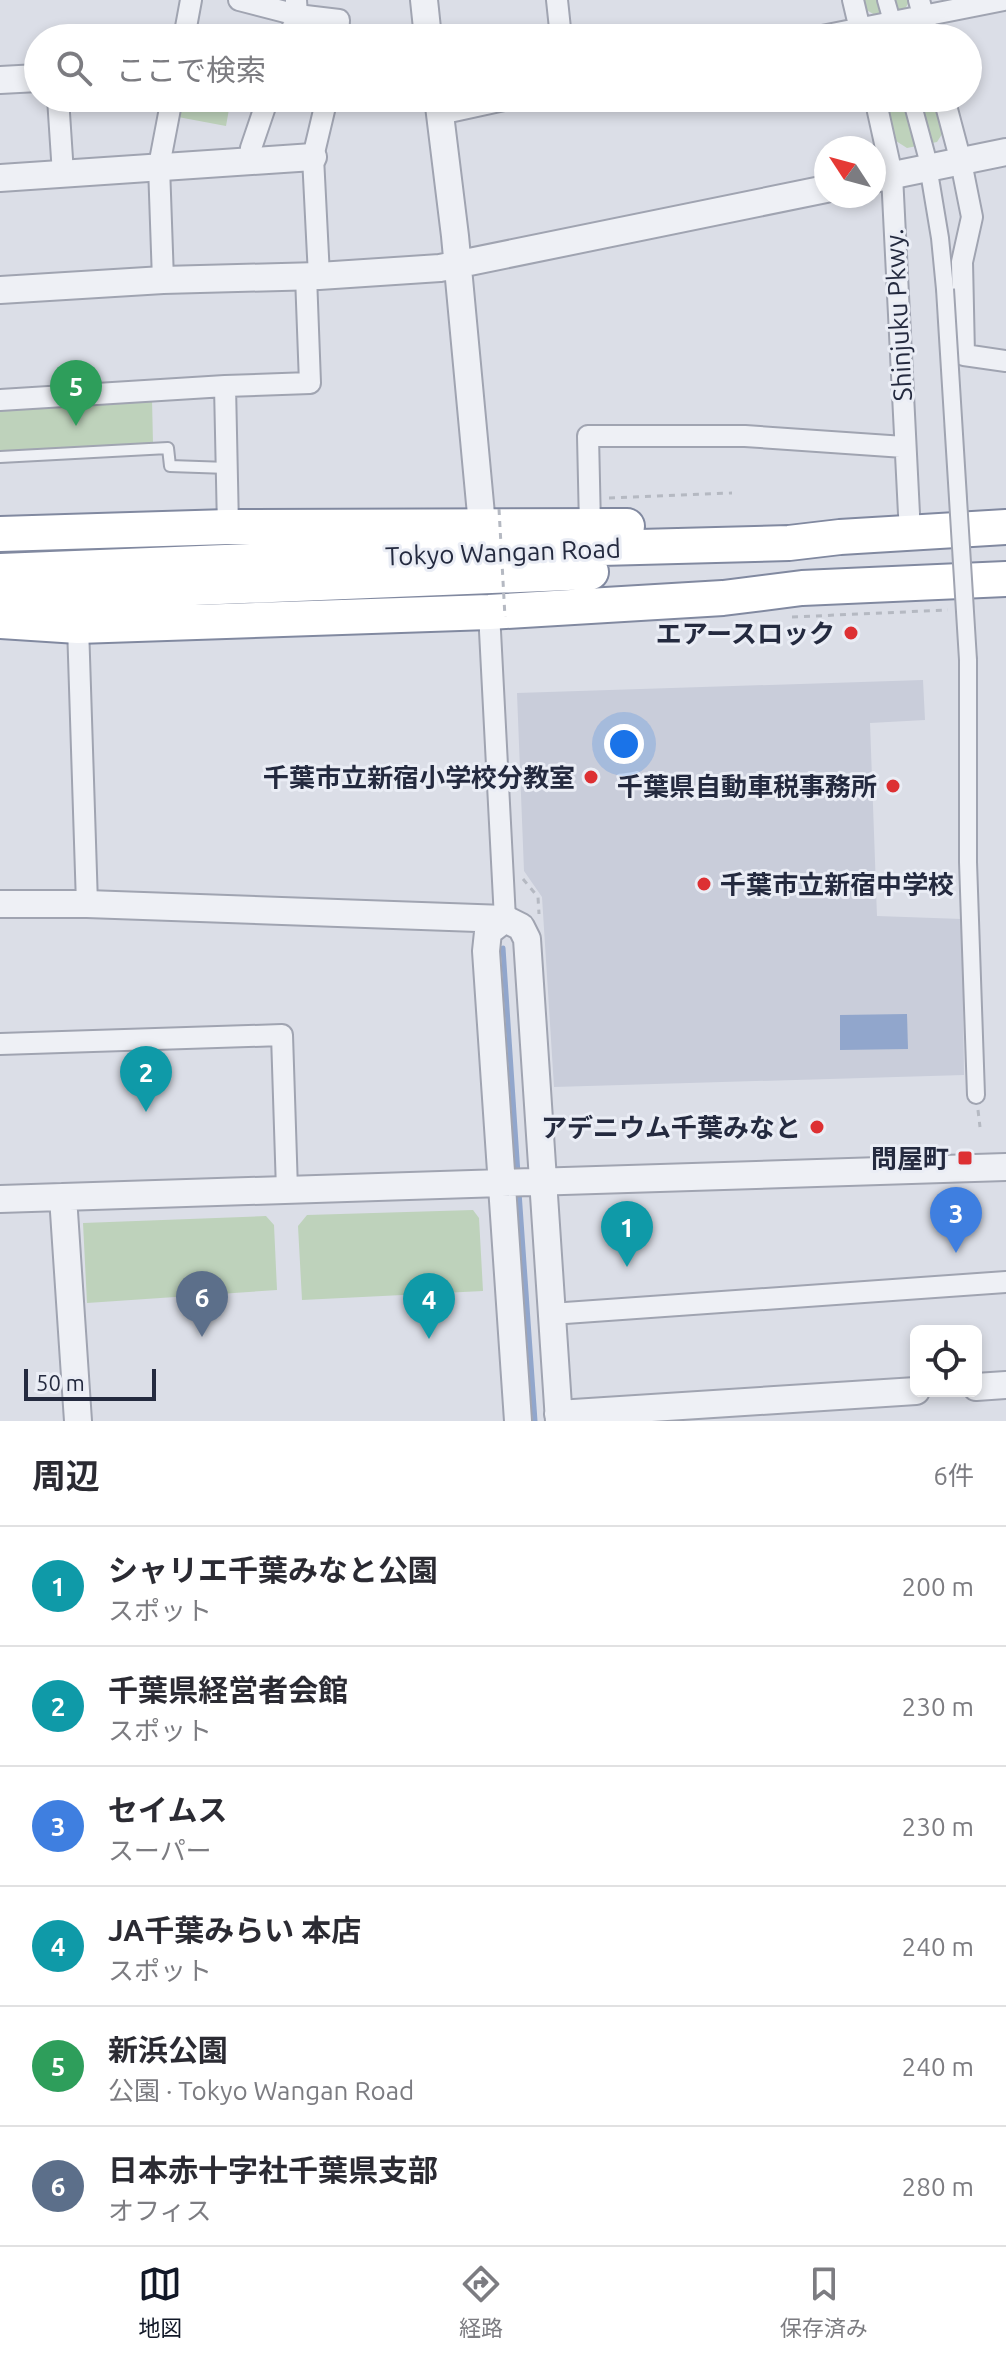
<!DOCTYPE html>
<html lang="ja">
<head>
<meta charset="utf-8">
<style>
	body { margin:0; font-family:Ubuntu,"Noto Sans JP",sans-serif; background:#f7f7f7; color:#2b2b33 }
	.controls { position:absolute; right:24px; bottom:24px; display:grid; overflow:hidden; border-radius:12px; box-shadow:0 4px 12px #0003 }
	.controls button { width:72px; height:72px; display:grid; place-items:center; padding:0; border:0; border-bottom:2px solid #e1e1e2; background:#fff; color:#2b2b33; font:40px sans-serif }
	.compass { position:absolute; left:814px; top:136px; width:72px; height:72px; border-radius:50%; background:#fff; box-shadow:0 4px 12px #0003; rotate:306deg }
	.scale { position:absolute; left:24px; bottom:20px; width:132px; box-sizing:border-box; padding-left:8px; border:4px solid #242a3f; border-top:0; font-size:22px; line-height:28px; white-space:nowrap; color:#242a3f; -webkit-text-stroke:6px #eaedf5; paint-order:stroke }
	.you { position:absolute; left:624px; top:744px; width:28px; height:28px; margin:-20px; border:6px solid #fff; border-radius:50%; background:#1a73e8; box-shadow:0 0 0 12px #1a73e833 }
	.badge { display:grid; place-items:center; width:52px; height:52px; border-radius:50%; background:#111827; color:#fff; font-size:26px; font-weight:700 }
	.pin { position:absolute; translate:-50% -66px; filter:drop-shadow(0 2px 4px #0008) }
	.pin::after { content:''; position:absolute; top:42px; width:28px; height:24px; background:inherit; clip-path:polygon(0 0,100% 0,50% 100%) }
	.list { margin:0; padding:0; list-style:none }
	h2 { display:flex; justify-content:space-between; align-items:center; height:104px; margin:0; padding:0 32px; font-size:34px }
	h2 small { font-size:26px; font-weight:400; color:#7c7c81 }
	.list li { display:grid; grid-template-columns:52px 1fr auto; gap:24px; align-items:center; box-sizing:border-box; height:120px; padding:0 32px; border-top:2px solid #e1e1e2 }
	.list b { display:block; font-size:30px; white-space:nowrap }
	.list p { margin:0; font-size:26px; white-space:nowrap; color:#7c7c81 }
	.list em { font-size:26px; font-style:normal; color:#7c7c81 }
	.icon { flex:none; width:44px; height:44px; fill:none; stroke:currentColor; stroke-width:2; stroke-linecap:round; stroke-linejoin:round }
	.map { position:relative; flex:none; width:1006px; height:1421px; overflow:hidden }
	.search { position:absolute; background:#fff; box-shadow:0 4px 12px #0003; left:24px; right:24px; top:24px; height:88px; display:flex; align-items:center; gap:20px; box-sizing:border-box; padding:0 28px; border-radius:44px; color:#7c7c81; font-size:30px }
	.sheet { height:824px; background:#fff }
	nav { display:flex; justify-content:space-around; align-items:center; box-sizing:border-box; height:112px; border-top:2px solid #e1e1e2; background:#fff; font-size:22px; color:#7c7c81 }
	nav a { display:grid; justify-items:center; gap:4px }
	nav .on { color:#111827 }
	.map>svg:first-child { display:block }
	.built { fill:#c9cdda }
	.green { fill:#bed2bb }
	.water { fill:#91a6cc }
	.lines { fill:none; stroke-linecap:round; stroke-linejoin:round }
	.stream { stroke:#91a6cc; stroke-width:5 }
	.service-casing { stroke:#a0a4b1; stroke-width:14 }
	.pedestrian-casing { stroke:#a0a4b1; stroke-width:20 }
	.minor-casing { stroke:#a0a4b1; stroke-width:24 }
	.tertiary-casing { stroke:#a0a4b1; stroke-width:30 }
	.trunk-casing { stroke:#8189a0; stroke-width:38 }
	.path { stroke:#b5b9c2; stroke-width:3; stroke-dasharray:6 6; stroke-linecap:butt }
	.service { stroke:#eef0f5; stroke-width:10 }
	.pedestrian { stroke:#eef0f5; stroke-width:16 }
	.minor { stroke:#eef0f5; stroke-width:20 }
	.tertiary { stroke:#eef0f5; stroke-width:26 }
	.trunk { stroke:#fff; stroke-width:34 }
	.pedestrian-bridge-casing { stroke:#a0a4b1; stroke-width:20; stroke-linecap:butt }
	.path-bridge { stroke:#b5b9c2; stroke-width:3; stroke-dasharray:6 6; stroke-linecap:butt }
	.pedestrian-bridge { stroke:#eef0f5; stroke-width:16 }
	.poi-dot { fill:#dd3033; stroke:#eaedf5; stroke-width:3 }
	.labels { text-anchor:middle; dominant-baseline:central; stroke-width:6; stroke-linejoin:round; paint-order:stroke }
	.street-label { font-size:26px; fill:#242a3f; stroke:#eaedf5 }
	.poi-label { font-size:26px; font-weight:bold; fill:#242a3f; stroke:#eaedf5; text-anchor:end }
</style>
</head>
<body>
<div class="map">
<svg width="1006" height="1421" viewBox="0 0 1006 1421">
	<rect width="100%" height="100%" fill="#dbdee7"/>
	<!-- built -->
	<path class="built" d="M923 680 925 720 870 723 877 916 962 919 964 1075 554 1087 542 897 524 871 517 693Z"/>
	<!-- green -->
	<path class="green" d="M861 0H910L905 9 875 15 863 8Z
		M328 24 333 38H300L304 25Z
		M182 98H231L226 126 178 117Z
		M886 98H936L944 131 937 142 907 148 896 141Z
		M152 399 153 444 0 456V408Z
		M473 1210 479 1218 483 1291 302 1300 298 1226 307 1215Z
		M266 1216 274 1225 277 1290 87 1303 83 1223Z"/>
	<!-- water -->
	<path class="water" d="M907 1014 908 1049 840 1050V1015Z"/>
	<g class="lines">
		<!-- stream -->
		<path class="stream" d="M503 948 518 1174
			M519 1192 535 1421"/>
		<defs>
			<path id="service" d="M0 457 168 448 170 466 228 468"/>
			<path id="pedestrian" d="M886 0 890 14
				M893 29 896 38
				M911 98 927 157
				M930 178 940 238 945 289
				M968 660V862L976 1095"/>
			<path id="minor" d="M239 0 297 15 339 20 338 38
				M557 0 561 38
				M853 0 862 38
				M919 0 929 38
				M184 38 191 0
				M289 38 297 15 296 0
				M812 38 1004 0
				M58 98 63 174
				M875 98 892 175 910 534
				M944 98 961 162 972 217 962 262 964 355 1006 361
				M440 114 513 98
				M249 163 251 148 268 98
				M319 276 313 157 327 98
				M163 280 159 166 172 98
				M225 386 228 527
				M0 400 225 386 310 383 306 276
				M590 526 588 436H745L904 447
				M489 612 505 919
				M78 626 87 904
				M0 1044 282 1035 287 1190
				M551 1314 1006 1282"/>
			<path id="tertiary" d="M424 0 428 38
				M0 80 38 78
				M438 98 455 236 482 525
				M0 178 313 157
				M874 179 1006 152
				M0 290 163 280 319 276 440 268 826 189
				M0 904H87L505 919 521 927 527 939 559 1421
				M505 919 488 932 486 951 518 1421
				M63 1197 78 1421
				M0 1199 1006 1167
				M976 1387 1006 1385
				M558 1414 916 1391"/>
			<path id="trunk" d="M0 534 228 527 627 526
				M0 571 524 550 789 543 840 537 1006 527
				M0 596 591 572
				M0 621 78 626 489 612 723 598 802 588 1006 579"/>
		</defs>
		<!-- service casing -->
		<use href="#service" class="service-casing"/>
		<!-- pedestrian casing -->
		<use href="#pedestrian" class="pedestrian-casing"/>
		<!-- minor casing -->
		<use href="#minor" class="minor-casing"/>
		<!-- tertiary casing -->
		<use href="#tertiary" class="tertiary-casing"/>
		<!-- trunk casing -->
		<use href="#trunk" class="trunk-casing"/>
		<!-- path -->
		<path class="path" d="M609 498 732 493
			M792 617 948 610
			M523 879 538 897 539 914
			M978 1110 980 1127"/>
		<!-- service -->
		<use href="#service" class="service"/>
		<!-- pedestrian -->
		<use href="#pedestrian" class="pedestrian"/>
		<!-- minor -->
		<use href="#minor" class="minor"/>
		<!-- tertiary -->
		<use href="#tertiary" class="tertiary"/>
		<!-- trunk -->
		<use href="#trunk" class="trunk"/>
		<defs>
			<path id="pedestrian-bridge" d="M945 289 968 660"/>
		</defs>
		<!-- pedestrian-bridge casing -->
		<use href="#pedestrian-bridge" class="pedestrian-bridge-casing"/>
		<!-- path-bridge -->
		<path class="path-bridge" d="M499 509 505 617"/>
		<!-- pedestrian-bridge -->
		<use href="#pedestrian-bridge" class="pedestrian-bridge"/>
	</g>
	<!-- markers -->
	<g class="poi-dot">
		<circle cx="851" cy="633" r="8"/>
		<circle cx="591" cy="777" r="8"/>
		<circle cx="893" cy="786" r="8"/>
		<circle cx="704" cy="884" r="8"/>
		<circle cx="817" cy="1127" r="8"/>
		<rect x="957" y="1150" width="16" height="16" rx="4"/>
	</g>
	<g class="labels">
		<!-- street labels -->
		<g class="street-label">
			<text transform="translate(898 315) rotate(-93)">Shinjuku Pkwy.</text>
			<text transform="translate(503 552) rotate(-2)">Tokyo Wangan Road</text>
		</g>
		<!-- poi labels -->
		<g class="poi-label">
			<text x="835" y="633">エアースロック</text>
			<text x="575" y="777">千葉市立新宿小学校分教室</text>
			<text x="877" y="786">千葉県自動車税事務所</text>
			<text x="720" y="884" text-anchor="start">千葉市立新宿中学校</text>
			<text x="801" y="1127">アデニウム千葉みなと</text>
			<text x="949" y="1158">問屋町</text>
		</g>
	</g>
</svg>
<div class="controls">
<button><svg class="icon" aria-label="locate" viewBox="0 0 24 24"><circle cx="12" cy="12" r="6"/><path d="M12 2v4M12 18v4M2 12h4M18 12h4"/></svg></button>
</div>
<svg class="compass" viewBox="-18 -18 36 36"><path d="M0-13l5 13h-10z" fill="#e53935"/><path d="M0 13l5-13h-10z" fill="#7c7c81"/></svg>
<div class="scale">50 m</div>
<div class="you"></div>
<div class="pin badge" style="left:627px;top:1267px;background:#0f9aa8">1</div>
<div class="pin badge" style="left:146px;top:1112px;background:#0f9aa8">2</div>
<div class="pin badge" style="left:956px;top:1253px;background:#3f7fe0">3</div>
<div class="pin badge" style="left:429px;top:1339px;background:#0f9aa8">4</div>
<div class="pin badge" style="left:76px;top:426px;background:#2e9e5b">5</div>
<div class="pin badge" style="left:202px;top:1337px;background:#5c6f8a">6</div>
<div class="search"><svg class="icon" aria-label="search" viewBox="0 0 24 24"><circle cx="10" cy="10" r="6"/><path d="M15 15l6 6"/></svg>ここで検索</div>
</div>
<section class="sheet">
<h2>周辺<small>6件</small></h2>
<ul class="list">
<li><span class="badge" style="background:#0f9aa8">1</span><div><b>シャリエ千葉みなと公園</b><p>スポット</p></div><em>200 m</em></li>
<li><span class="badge" style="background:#0f9aa8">2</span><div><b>千葉県経営者会館</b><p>スポット</p></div><em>230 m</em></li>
<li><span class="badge" style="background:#3f7fe0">3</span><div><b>セイムス</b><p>スーパー</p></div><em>230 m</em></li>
<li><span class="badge" style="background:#0f9aa8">4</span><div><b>JA千葉みらい 本店</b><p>スポット</p></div><em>240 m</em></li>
<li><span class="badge" style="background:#2e9e5b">5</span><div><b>新浜公園</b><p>公園 · Tokyo Wangan Road</p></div><em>240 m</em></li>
<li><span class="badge" style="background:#5c6f8a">6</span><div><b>日本赤十字社千葉県支部</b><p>オフィス</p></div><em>280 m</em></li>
</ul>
</section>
<nav>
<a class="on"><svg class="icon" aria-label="map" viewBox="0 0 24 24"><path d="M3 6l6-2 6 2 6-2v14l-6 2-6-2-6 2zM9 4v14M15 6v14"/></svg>地図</a>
<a><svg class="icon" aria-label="directions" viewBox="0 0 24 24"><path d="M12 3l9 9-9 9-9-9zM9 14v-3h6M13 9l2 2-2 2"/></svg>経路</a>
<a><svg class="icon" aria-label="saved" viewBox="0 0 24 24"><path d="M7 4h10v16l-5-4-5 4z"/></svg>保存済み</a>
</nav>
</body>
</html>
